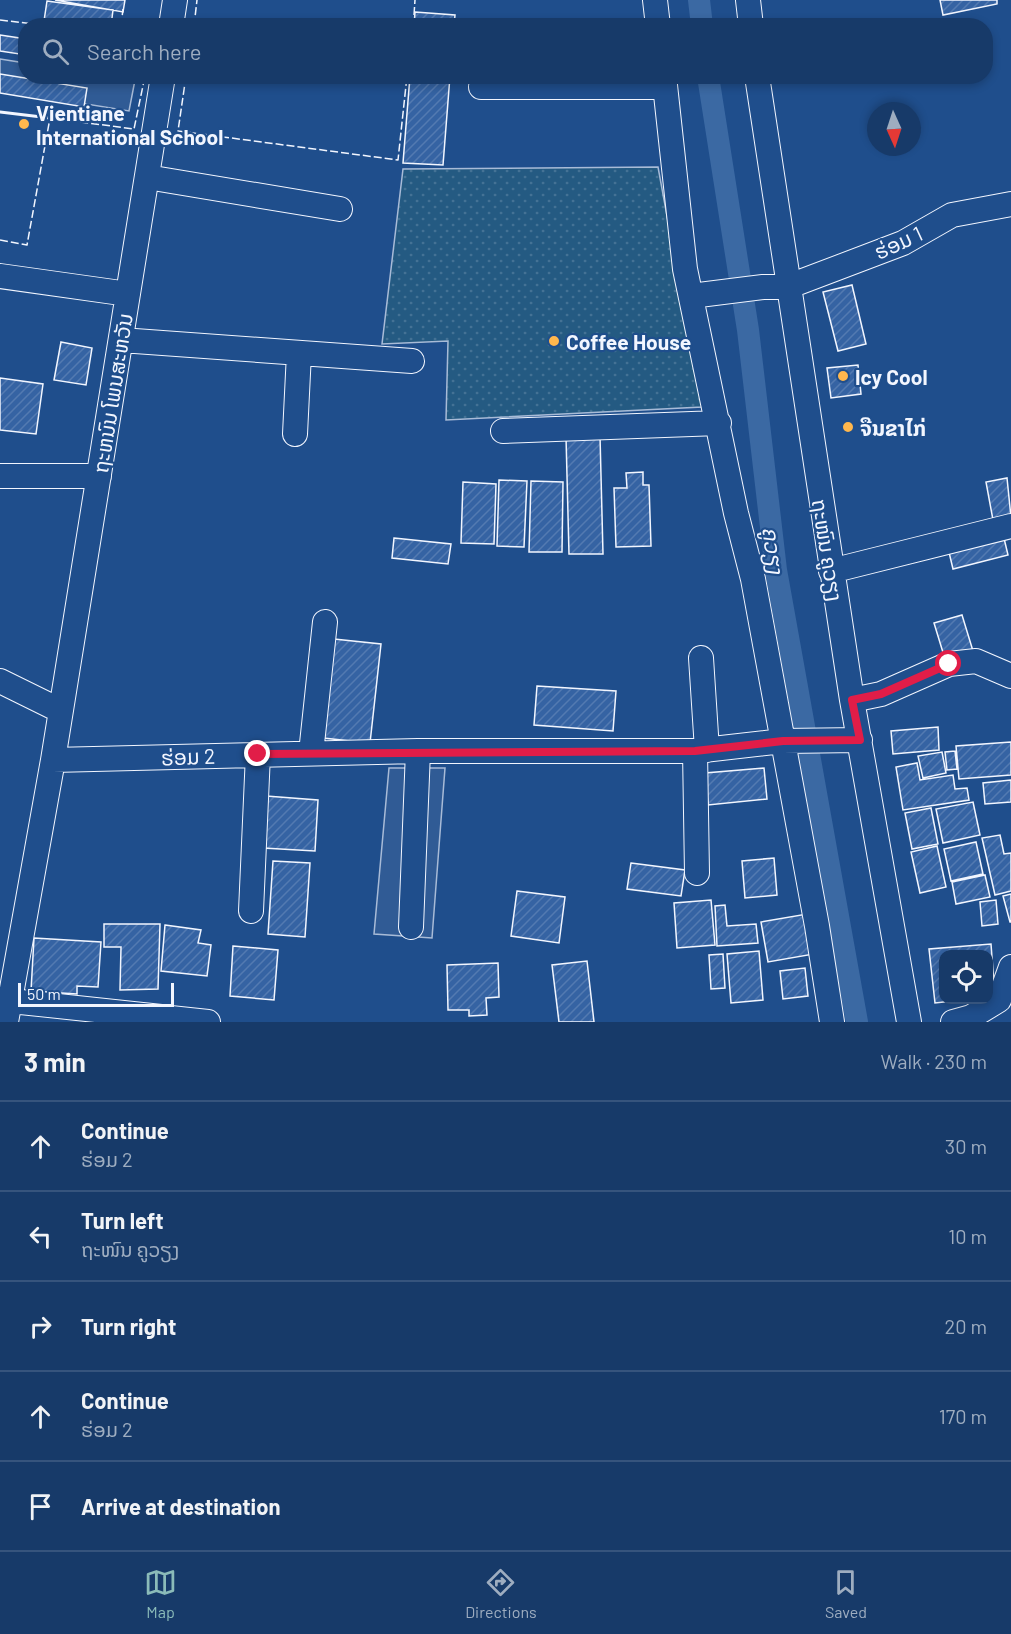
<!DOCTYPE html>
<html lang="en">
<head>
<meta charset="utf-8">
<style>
	body { margin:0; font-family:Barlow,"Noto Sans Lao",sans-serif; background:#244571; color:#f1f3f6 }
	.controls { position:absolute; right:18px; bottom:18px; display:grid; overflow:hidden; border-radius:12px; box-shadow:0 3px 9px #0003 }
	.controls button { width:54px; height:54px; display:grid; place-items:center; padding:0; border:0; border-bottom:2px solid #36547d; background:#173a69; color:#f1f3f6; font:30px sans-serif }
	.compass { position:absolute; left:867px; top:102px; width:54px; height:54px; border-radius:50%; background:#173a69; box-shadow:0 3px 9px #0003; rotate:177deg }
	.scale { position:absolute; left:18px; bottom:15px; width:156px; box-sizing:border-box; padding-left:6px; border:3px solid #f2f6ff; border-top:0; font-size:16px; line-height:21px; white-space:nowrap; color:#f2f6ff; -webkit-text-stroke:4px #1f4e8c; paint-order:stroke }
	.stop { position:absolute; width:18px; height:18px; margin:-14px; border:4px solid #e11d48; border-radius:50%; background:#fff }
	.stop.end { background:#e11d48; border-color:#fff; box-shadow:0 2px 6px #0008 }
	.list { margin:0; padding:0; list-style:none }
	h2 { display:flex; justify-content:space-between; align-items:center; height:78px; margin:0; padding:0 24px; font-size:26px }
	h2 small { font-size:20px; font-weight:400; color:#9eadc0 }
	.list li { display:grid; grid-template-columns:39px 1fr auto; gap:18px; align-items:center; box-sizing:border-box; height:90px; padding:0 24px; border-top:2px solid #36547d }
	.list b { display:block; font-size:22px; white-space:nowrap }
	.list p { margin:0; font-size:20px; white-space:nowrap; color:#9eadc0 }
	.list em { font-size:20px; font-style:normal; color:#9eadc0 }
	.icon { flex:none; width:33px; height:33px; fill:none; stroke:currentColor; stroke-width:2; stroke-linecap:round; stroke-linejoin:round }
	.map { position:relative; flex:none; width:1011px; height:1022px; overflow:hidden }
	.search { position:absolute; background:#173a69; box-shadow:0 3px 9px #0003; left:18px; right:18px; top:18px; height:66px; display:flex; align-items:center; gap:15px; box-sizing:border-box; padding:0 21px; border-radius:24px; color:#9eadc0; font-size:22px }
	.sheet { height:528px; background:#173a69 }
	nav { display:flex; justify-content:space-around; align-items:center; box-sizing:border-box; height:84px; border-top:2px solid #36547d; background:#173a69; font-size:16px; color:#9eadc0 }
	nav a { display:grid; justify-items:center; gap:3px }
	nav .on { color:#8bbbb9 }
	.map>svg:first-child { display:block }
	.green { fill:url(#green-dots); stroke:#a8bbd7; stroke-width:1.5 }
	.parking { fill:#305b95; stroke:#a8bbd7; stroke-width:1.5 }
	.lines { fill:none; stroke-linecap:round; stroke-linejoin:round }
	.canal { stroke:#3b69a3; stroke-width:22 }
	.building { fill:url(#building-hatch); stroke:#f2f6ff; stroke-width:1.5 }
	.minor-casing { stroke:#f2f6ff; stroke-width:26 }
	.minor { stroke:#1f4e8c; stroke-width:24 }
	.fence { stroke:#f2f6ff; stroke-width:1.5; stroke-dasharray:8 3; stroke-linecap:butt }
	.wall { stroke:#f2f6ff; stroke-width:3 }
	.route { stroke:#e11d48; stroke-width:8 }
	.poi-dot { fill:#ffb74d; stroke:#1f4e8c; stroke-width:2 }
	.labels { text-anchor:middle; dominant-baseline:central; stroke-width:4.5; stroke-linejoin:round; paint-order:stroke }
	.poi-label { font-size:21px; font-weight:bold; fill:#f2f6ff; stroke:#1f4e8c; text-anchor:start }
	.street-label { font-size:21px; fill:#f2f6ff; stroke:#1f4e8c }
	.water-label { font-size:22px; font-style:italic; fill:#f2f6ff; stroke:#1f4e8c }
</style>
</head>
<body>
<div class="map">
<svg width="1011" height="1022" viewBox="0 0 1011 1022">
	<defs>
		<pattern id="green-dots" width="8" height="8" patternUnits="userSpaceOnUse" patternTransform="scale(1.5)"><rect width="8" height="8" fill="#245a82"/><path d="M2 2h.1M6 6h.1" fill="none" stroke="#447295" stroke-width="1.8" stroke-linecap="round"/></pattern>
		<pattern id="building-hatch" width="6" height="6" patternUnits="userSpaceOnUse" patternTransform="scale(1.5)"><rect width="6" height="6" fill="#3563a3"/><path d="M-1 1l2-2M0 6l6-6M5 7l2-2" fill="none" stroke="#537ab1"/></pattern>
	</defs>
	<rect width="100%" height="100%" fill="#1f4e8c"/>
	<!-- green -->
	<path class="green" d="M658 167 702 407 446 420 448 341 382 344 403 169Z"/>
	<!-- parking -->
	<path class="parking" d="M0 59 25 63 26 76H113L135 80 129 111 0 90Z
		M389 768H445L432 938 374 934Z"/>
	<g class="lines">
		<!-- canal -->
		<path class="canal" d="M699 0 702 26
			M708 76 748 330 776 570 857 1022"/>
	</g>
	<!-- building -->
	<path class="building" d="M55 0H125L123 12Z
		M940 0H997V4L943 15Z
		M47 1 113 10 111 26H76L44 21Z
		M415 12 455 15 454 26H414Z
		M0 35 26 39V55L0 51Z
		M0 74 87 88 84 107 0 93Z
		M410 76H450L443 165 403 163Z
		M852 285 866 344 838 351 823 292Z
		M61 342 92 348 86 385 54 380Z
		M858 365 861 394 831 398 827 368Z
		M0 378 43 384 36 434 0 430Z
		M600 436 603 554H569L566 437Z
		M643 472V485H649L651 546 616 547 614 488H627L626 473Z
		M1007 478 1011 517 993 520 986 482Z
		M499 480 527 481 524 547 497 546Z
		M531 481 563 482 562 552H529Z
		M463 482 496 484 494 544 461 543Z
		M1003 534 1008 555 953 569 948 548Z
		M394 538 451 544 448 564 392 558Z
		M962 615 973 651 945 659 934 623Z
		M334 639 381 644 370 743 323 738Z
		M537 686 616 691 613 731 534 725Z
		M938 727 939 750 893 754 891 731Z
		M1011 742V775L959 779 956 746Z
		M955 751 957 769 947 770 945 752Z
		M942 752 946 773 923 778 918 756Z
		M917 763 920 780 953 775 955 789 967 788 969 800 903 810 896 767Z
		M764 768 767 799 708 805 705 773Z
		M1011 780V802L985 804 983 783Z
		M266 796 318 800 315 851 263 848Z
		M973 802 980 835 943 843 936 809Z
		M931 808 938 844 912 849 905 813Z
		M1000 835 1004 854 1011 853V891L995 895 982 838Z
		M976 842 983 874 951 881 944 849Z
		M937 846 946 887 920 893 911 852Z
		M774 858 777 895 745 898 742 861Z
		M273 861 310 863 305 937 268 934Z
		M631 863 685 870 681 896 627 889Z
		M985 875 990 897 956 904 952 882Z
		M517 891 565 897 559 943 511 936Z
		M1011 894V922H1010L1003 896Z
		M711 900 715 945 677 948 674 903Z
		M996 900 998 924 982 926 980 902Z
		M725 905 727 926 756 924 758 943 717 946 715 906Z
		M807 914 814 954 768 962 761 922Z
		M104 924H160L158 989 120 990 121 947H104Z
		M165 925 201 930 198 943 211 945 207 976 161 971Z
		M34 938 101 942 98 987 77 986V994L31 991Z
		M991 944 995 997 988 998V954H944V999H972L935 1003 929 949Z
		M233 946 278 950 274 1000 230 996Z
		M759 951 763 1000 731 1003 727 954Z
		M723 954 725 988 711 989 709 955Z
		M587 961 594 1022H559L552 965Z
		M498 963 499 997 486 998 487 1015 469 1016V1010H448L447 965Z
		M805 968 808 996 783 999 780 971Z"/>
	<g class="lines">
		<defs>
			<path id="minor" d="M655 0 658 26
				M748 0 751 26
				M171 26 175 0
				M664 76 685 269 736 513 753 579 817 926 832 1022
				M757 76 852 700 909 1022
				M481 87H665
				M147 177 340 209
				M0 276 128 294
				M691 296 763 287H787L903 243 952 215 1011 204
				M121 340 412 361
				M503 431 719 423
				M295 434 299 353
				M0 476H99
				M831 571 1011 526
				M701 658 707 750
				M0 681 59 710
				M852 700 881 694 949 664 976 661 1011 676
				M695 751 697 873
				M311 753 325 622
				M53 760 418 751H695L783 741 860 740
				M251 911 258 754
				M411 927 418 751
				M11 1001 208 1022
				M6 1022 53 760 163 76
				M953 1022 971 1017 999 1000 1011 967"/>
		</defs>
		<!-- minor casing -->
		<use href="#minor" class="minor-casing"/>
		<!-- minor -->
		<use href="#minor" class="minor"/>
		<!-- fence -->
		<path class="fence" d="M414 15 415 0
			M0 20 51 26
			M121 26 123 9
			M194 26 197 0
			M186 76 178 131 398 160 407 76
			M0 240 27 245 50 118 134 129 145 76"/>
		<!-- wall -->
		<path class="wall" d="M0 112 50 118"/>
	</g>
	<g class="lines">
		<!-- route -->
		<path class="route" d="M258 754 695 751 783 741 860 740 852 700 881 694 949 664"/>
	</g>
	<!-- markers -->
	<g class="poi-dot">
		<circle cx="24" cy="124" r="6"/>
		<circle cx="554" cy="341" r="6"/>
		<circle cx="843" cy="376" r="6"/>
		<circle cx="848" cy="427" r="6"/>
	</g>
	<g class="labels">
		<!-- poi labels -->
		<g class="poi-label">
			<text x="36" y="112">Vientiane<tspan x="36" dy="24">International School</tspan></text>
			<text x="566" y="341">Coffee House</text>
			<text x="855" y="376">Icy Cool</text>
			<text x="860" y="427">ຈືນຂາໄກ່</text>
		</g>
		<!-- street labels -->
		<g class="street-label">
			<text transform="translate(898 242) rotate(-25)">ຮ່ອມ 1</text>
			<text transform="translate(112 393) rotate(-81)">ຖະຫນົນ ໂພນສະຫວັນ</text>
			<text transform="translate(828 550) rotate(81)">ຖະໜົນ ຄູວຽງ</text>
			<text transform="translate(188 756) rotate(-2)">ຮ່ອມ 2</text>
		</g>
		<!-- water labels -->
		<g class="water-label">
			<text transform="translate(774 550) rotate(83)">ຄູວຽງ</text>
		</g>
	</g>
</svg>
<div class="controls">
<button><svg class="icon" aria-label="locate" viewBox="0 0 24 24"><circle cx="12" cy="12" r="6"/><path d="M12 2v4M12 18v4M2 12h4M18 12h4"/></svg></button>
</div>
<svg class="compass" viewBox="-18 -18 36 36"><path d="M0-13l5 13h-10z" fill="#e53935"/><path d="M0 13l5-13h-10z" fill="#9eadc0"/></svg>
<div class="scale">50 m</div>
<div class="stop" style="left:949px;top:664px"></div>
<div class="stop end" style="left:258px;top:754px"></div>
<div class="search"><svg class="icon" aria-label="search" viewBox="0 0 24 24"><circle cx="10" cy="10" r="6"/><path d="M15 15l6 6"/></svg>Search here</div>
</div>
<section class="sheet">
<h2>3 min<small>Walk · 230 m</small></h2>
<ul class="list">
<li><svg class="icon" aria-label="ahead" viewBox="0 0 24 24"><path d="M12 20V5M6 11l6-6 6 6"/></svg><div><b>Continue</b><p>ຮ່ອມ 2</p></div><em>30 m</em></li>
<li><svg class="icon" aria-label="left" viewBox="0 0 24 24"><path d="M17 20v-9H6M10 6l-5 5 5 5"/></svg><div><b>Turn left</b><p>ຖະໜົນ ຄູວຽງ</p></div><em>10 m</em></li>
<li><svg class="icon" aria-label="right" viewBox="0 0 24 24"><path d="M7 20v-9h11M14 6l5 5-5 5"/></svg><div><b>Turn right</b></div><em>20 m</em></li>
<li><svg class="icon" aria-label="ahead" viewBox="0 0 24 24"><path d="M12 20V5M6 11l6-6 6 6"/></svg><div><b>Continue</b><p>ຮ່ອມ 2</p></div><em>170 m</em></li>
<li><svg class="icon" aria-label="arrive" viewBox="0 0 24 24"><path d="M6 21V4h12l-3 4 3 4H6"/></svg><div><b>Arrive at destination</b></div></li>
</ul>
</section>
<nav>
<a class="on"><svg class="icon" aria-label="map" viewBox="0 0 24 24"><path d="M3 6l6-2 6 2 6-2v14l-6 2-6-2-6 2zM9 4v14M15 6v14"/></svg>Map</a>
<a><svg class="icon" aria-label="directions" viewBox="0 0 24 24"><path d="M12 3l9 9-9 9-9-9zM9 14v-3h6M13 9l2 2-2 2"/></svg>Directions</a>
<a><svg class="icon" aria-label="saved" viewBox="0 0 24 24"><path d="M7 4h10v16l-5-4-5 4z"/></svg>Saved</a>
</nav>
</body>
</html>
